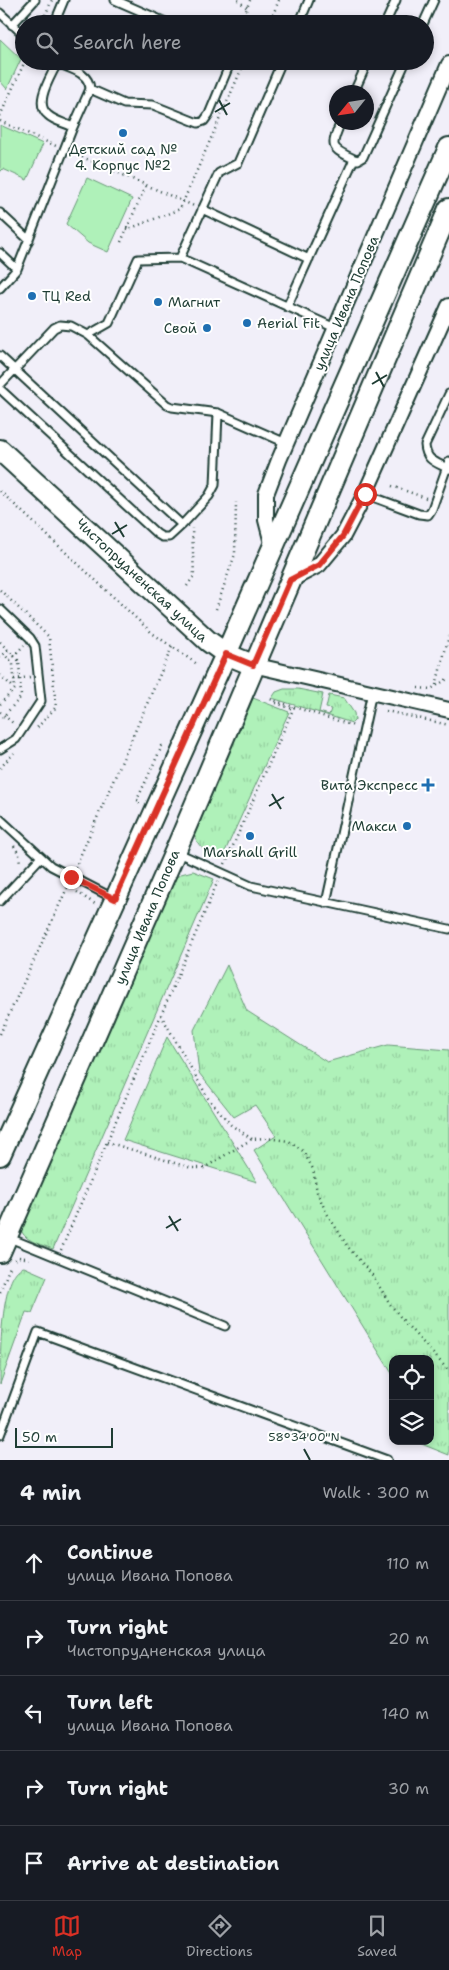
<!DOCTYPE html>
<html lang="en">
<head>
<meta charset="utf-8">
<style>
	body { margin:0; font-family:"Shantell Sans",sans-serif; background:#20242c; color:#f1f3f6 }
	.controls { position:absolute; right:15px; bottom:15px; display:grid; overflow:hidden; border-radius:10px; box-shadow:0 2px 8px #0003 }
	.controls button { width:45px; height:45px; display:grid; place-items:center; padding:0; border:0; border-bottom:1px solid #363941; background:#171b24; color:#f1f3f6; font:25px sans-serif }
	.compass { position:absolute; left:329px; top:85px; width:45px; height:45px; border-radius:50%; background:#171b24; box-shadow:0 2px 8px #0003; rotate:240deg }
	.scale { position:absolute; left:15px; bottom:12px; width:98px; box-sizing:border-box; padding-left:5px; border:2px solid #1f3d34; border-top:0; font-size:14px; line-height:18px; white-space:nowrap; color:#1f3d34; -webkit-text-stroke:4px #fff; paint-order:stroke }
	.stop { position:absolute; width:15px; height:15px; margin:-11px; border:4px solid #d93025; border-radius:50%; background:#fff }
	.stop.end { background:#d93025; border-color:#fff; box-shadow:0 1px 5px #0008 }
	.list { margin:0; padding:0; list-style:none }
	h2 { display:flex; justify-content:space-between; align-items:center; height:65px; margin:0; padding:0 20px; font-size:21px }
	h2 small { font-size:16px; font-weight:400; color:#9ea1a6 }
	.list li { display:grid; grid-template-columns:32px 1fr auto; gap:15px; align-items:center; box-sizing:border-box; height:75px; padding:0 20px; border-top:1px solid #363941 }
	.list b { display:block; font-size:19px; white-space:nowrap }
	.list p { margin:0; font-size:16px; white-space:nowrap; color:#9ea1a6 }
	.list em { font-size:16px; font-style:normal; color:#9ea1a6 }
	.icon { flex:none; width:28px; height:28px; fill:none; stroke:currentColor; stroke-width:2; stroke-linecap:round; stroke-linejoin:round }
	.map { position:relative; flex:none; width:449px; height:1460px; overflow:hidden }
	.search { position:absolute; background:#171b24; box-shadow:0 2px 8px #0003; left:15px; right:15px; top:15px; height:55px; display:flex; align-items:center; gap:12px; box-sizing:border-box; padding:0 18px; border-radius:28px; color:#9ea1a6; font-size:19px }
	.sheet { height:440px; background:#171b24 }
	nav { display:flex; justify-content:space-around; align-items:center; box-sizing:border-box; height:70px; border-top:1px solid #363941; background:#171b24; font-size:14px; color:#9ea1a6 }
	nav a { display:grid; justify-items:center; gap:2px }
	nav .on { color:#d93025 }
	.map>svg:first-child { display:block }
	.grass { fill:url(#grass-tufts); stroke:#679776 }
	.park { fill:#aff1b9; stroke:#679776 }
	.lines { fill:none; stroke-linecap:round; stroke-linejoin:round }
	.service-casing { stroke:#1f3d34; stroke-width:11 }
	.minor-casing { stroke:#1f3d34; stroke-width:18 }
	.secondary-casing { stroke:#1f3d34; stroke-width:24 }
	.path { stroke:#1f3d34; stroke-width:2.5; stroke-dasharray:1 4; stroke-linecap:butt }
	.service { stroke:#fff; stroke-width:7 }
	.minor { stroke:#fff; stroke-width:14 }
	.secondary { stroke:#fff; stroke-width:20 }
	.route { stroke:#d93025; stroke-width:6 }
	.ticks { fill:none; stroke:#1f3d34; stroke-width:2 }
	.poi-dot { fill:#1f6fb2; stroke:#fff; stroke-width:2 }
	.labels { text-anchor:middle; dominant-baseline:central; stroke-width:4; stroke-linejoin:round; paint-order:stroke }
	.poi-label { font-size:14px; fill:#1f3d34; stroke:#fff; text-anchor:start }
	.street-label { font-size:14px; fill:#1f3d34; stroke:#fff }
	.ticks-label { font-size:12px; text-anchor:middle; fill:#1f3d34; stroke:#fff; stroke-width:4; stroke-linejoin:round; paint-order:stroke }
</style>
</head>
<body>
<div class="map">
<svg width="449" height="1460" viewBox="0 0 449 1460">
	<defs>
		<pattern id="grass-tufts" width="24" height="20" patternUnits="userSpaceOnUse" patternTransform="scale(1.25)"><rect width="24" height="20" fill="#aff1b9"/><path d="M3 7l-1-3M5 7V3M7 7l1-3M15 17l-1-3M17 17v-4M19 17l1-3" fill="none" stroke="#96d0a0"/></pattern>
	</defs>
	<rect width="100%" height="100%" fill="#f1eff9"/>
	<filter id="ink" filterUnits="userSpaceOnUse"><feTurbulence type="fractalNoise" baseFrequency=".02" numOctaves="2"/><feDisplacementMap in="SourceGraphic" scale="10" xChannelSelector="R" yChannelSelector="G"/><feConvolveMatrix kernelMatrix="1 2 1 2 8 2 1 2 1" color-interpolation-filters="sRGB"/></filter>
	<g filter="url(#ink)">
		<!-- grass -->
		<path class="grass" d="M284 689H298L323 694 319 712 329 715 331 709 326 708 329 695 344 698 354 713 355 720 352 723 272 698 276 692Z
			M253 698 289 712 222 858C206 852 198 849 193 831Z
			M193 871 214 879 53 1249C40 1244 22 1241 20 1226L171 881 181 874Z
			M227 965 247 1011 327 1062 388 1045 449 1050V1455L414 1441H430V1359H393V1375L254 1150 276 1136 255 1105 234 1117 199 1073 194 1030Z
			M167 1037 257 1182 123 1140Z
			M24 1267 47 1277 32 1313 26 1312 0 1384C0 1360 0 1271 24 1267Z"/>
		<!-- park -->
		<path class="park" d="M0 39 21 59 7 89 0 81Z
			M0 125 43 144 27 180 3 169 0 172Z
			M87 178 132 199 108 252 88 243 66 224Z"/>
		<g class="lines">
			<defs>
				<path id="service" d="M115 0 170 24
					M0 13 24 35
					M54 24 64 0
					M299 24 309 0
					M385 24 396 0
					M423 24 434 0
					M12 25 35 0
					M57 63C70 69 89 72 90 89L73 127C65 123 54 121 48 115 33 103 51 77 57 63Z
					M90 89 124 104 153 105 198 123 204 121 209 114 231 61
					M354 92 368 61
					M341 122C330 147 330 148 354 159
					M202 209 309 259
					M0 213 29 240
					M0 253 17 269 0 288
					M180 258 219 173 238 163 282 61
					M17 269 73 127
					M287 307 354 159 358 160 363 157 406 61
					M88 335 109 323 138 259 180 258 335 328
					M0 356 182 525 169 537H162L157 534 0 389
					M0 385 54 328 60 325 71 326 88 335 167 405 172 407 218 413 215 485 209 496 182 525
					M218 413 286 443
					M449 469C436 462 426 461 425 445L449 394
					M365 494 419 514 428 515 432 509 449 461
					M0 609 30 638 35 646 41 701 16 739 0 749
					M0 819 51 866 115 899
					M176 852 251 886 449 929
					M0 901 41 857
					M326 903 372 692
					M7 1237 225 1326
					M0 1435 38 1332 387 1460"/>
				<path id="minor" d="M273 547 266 520V494L279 460 449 64
					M290 580 319 565 343 536 365 494 449 306
					M253 665 449 710"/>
				<path id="secondary" d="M0 450 208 641 226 654 253 665
					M0 1155 226 654 449 148
					M0 1252 175 852 449 209"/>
			</defs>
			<!-- service casing -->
			<use href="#service" class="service-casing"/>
			<!-- minor casing -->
			<use href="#minor" class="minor-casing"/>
			<!-- secondary casing -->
			<use href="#secondary" class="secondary-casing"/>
			<!-- path -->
			<path class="path" d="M238 0 247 8
				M250 0 244 16 261 24
				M41 24 52 0
				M269 24 279 0
				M0 116 25 61
				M0 121 56 146
				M73 153 194 206
				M126 230 180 209 245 61
				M121 242 146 185
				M392 486 426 498
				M0 491 152 633 197 664
				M187 586 194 576 192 528
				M0 590 49 637 56 707 35 730
				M216 609 235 554 236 502
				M0 642 19 661 21 697 0 720
				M0 658 8 650
				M10 660 24 645
				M0 675 14 688
				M14 679 30 677
				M436 685 449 636
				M418 688 431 689 449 678
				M276 703 293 709
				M0 704 15 689 13 664 4 654
				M294 707 354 726
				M386 711 449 725
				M0 712 14 724
				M0 768 14 753
				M140 804V801L137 800 162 746H165
				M14 846 19 854 20 864
				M225 864 294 707 270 699
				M75 868 172 647
				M77 892 95 904
				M161 1015 208 1098 231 1125 252 1139
				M0 1034 68 886
				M107 1142 191 1168H204L252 1139 265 1138 289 1141 303 1151 313 1169 317 1192 326 1212 348 1247 373 1276 390 1304 406 1324 449 1371
				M61 1250 218 881
				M15 1260 19 1257 31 1259
				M0 1292 11 1264"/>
			<!-- service -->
			<use href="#service" class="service"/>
			<!-- minor -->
			<use href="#minor" class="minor"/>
			<!-- secondary -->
			<use href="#secondary" class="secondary"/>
		</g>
	</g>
	<g class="lines" filter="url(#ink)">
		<!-- route -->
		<path class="route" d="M71 877 115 899 226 654 253 665 290 580 319 565 343 536 365 494"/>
	</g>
	<!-- ticks -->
	<path class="ticks" d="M219 100 227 115M215 112 230 103M376 372 384 387M372 384 387 375M115 522 124 537M112 534 127 525M272 794 281 809M269 806 284 797M169 1216 178 1231M166 1228 181 1219M304 1449 310 1460"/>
	<!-- markers -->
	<g class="poi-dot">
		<circle cx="123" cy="133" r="5"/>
		<circle cx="32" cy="296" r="5"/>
		<circle cx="158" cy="302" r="5"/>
		<circle cx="247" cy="323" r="5"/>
		<circle cx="207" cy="328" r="5"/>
		<path d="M425.5 777.5h5v5h5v5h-5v5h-5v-5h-5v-5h5z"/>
		<circle cx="407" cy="826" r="5"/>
		<circle cx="250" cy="836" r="5"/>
	</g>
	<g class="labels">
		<!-- poi labels -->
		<g class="poi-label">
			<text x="123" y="149" text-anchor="middle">Детский сад №<tspan x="123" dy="16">4. Корпус №2</tspan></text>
			<text x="42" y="296">ТЦ Red</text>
			<text x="168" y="302">Магнит</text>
			<text x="257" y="323">Aerial Fit</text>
			<text x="197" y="328" text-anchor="end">Свой</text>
			<text x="418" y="785" text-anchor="end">Вита Экспресс</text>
			<text x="397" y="826" text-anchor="end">Макси</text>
			<text x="250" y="852" text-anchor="middle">Marshall Grill</text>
		</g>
		<!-- street labels -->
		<g class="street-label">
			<text transform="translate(346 303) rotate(-67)">улица Ивана Попова</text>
			<text transform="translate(142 580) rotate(43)">Чистопрудненская улица</text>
			<text transform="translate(147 917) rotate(-67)">улица Ивана Попова</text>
		</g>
	</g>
	<g class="ticks-label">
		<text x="304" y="1441">58°34'00"N</text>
	</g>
</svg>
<div class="controls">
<button><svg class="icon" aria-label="locate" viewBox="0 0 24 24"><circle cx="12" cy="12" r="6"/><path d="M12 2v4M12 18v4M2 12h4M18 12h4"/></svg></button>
<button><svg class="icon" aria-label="layers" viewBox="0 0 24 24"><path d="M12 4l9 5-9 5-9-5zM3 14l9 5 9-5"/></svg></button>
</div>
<svg class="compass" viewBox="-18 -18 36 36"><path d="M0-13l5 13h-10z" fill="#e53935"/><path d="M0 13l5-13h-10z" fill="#9ea1a6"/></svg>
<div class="scale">50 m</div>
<div class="stop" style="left:365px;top:494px"></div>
<div class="stop end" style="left:71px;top:877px"></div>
<div class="search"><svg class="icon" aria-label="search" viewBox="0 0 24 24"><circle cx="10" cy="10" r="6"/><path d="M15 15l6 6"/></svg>Search here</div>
</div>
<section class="sheet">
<h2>4 min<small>Walk · 300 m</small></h2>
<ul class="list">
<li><svg class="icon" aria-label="ahead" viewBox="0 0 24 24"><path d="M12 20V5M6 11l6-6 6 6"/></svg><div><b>Continue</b><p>улица Ивана Попова</p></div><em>110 m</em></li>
<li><svg class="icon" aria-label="right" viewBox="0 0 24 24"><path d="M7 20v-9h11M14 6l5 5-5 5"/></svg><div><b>Turn right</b><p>Чистопрудненская улица</p></div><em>20 m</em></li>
<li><svg class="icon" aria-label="left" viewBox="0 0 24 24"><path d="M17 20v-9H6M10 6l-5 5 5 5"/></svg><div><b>Turn left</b><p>улица Ивана Попова</p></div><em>140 m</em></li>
<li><svg class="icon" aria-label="right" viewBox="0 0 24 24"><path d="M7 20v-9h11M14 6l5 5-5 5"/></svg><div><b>Turn right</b></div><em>30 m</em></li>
<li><svg class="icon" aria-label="arrive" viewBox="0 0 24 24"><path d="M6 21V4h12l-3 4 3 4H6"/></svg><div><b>Arrive at destination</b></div></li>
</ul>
</section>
<nav>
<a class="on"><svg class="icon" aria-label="map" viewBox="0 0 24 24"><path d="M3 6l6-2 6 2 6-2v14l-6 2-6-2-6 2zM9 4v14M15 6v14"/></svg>Map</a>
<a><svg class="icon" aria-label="directions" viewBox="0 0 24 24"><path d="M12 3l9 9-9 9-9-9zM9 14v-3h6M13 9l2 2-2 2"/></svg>Directions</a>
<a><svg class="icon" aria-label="saved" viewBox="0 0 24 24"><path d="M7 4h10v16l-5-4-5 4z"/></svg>Saved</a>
</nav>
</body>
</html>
